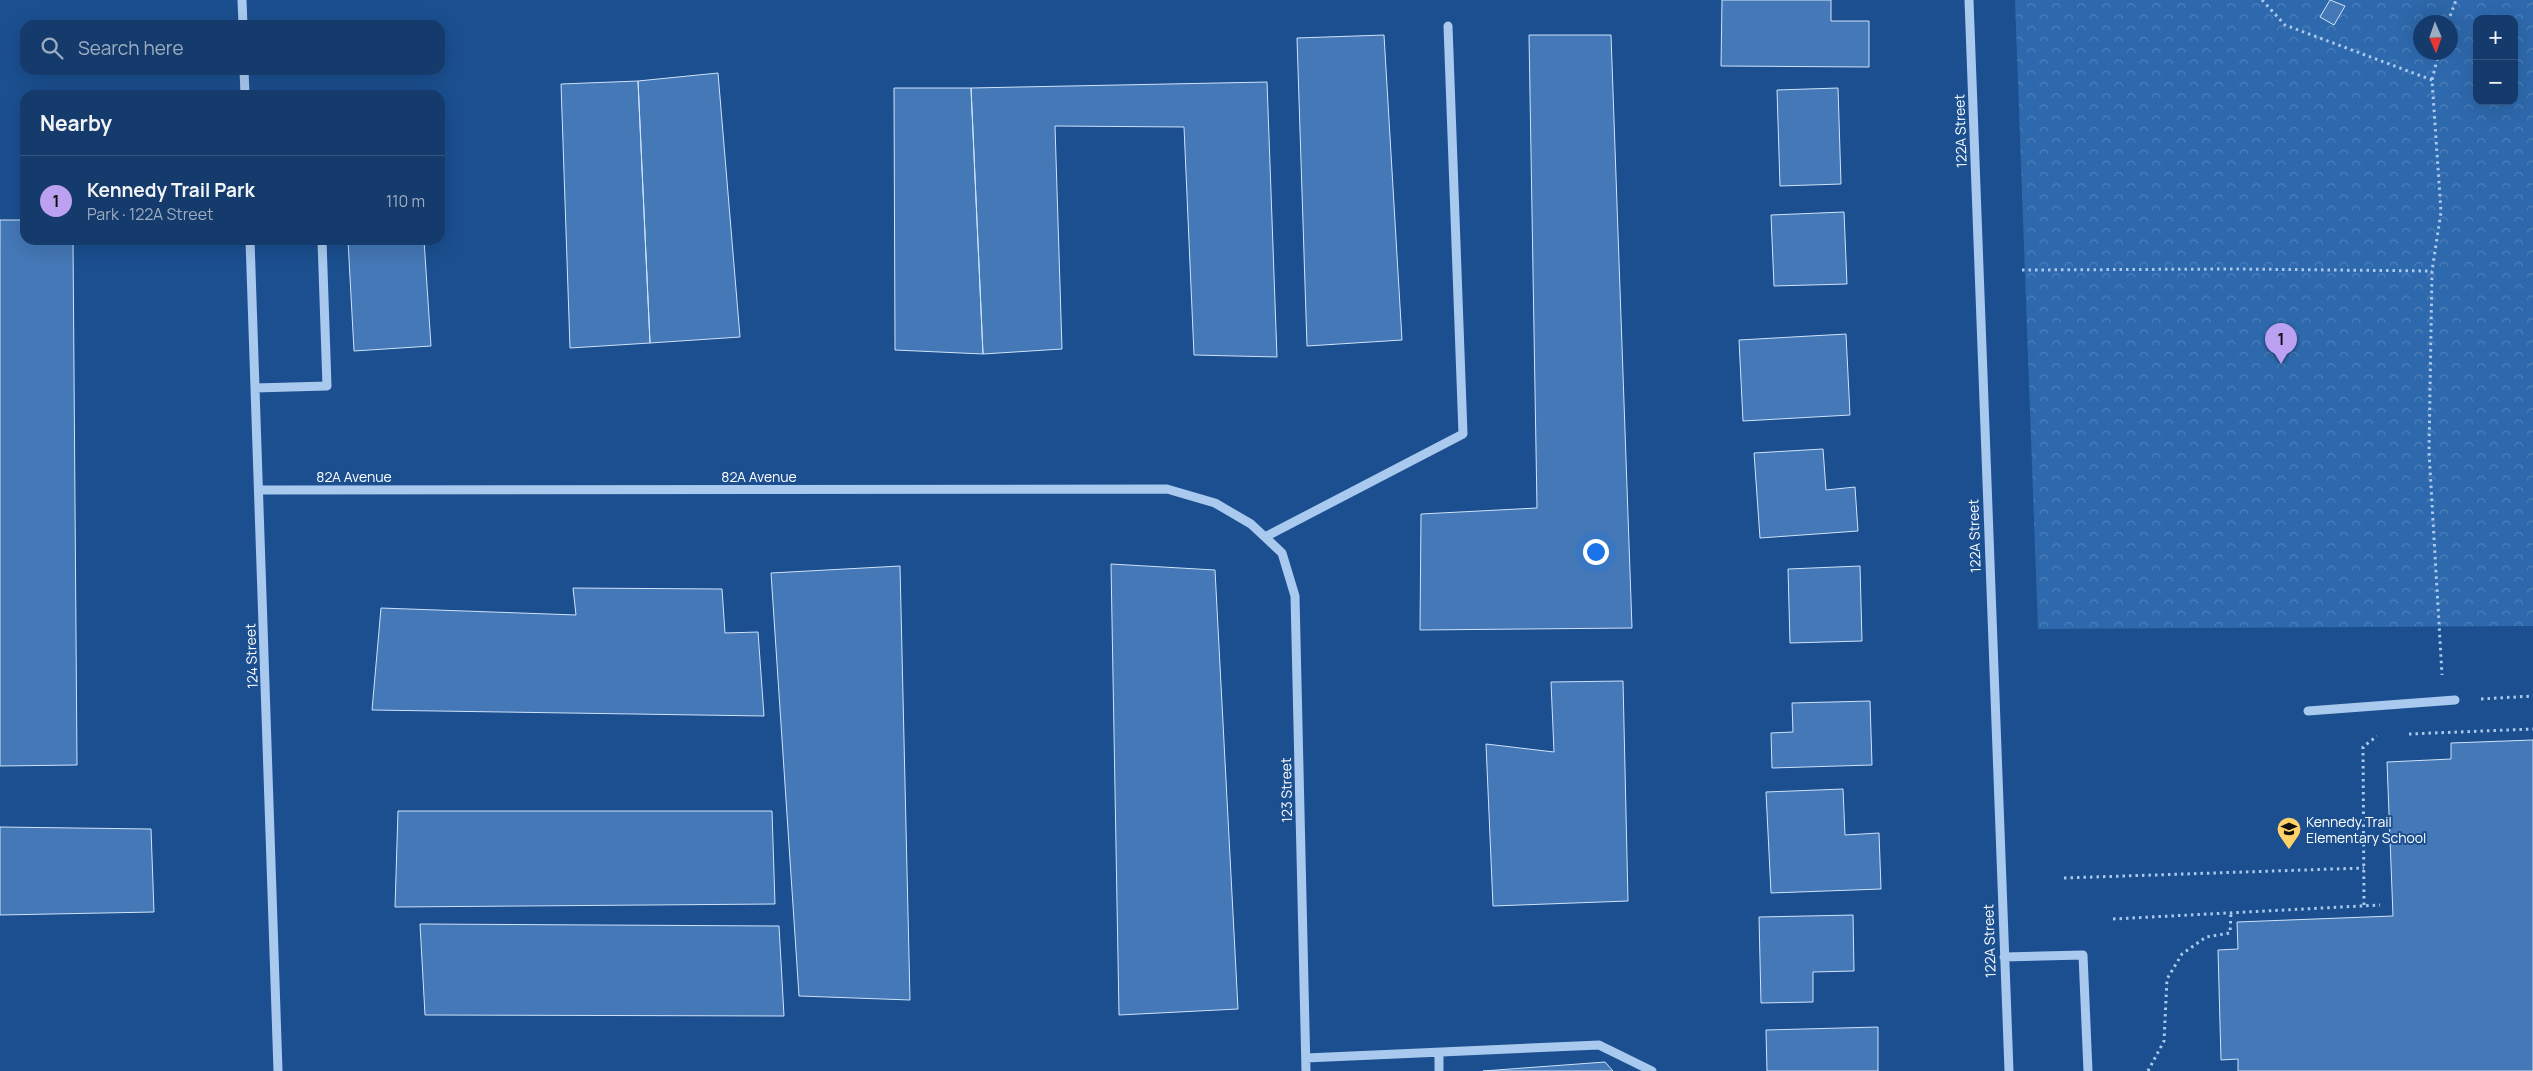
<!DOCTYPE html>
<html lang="en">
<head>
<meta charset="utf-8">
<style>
	body { margin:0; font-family:Manrope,sans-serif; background:#214673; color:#f1f3f6 }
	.controls { position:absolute; right:15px; top:15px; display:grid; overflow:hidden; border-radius:10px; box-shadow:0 5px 20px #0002 }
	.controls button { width:45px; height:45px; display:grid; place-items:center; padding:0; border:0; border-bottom:1px solid #33557e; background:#143b6b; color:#f1f3f6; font:25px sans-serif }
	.compass { position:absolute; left:2413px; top:15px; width:45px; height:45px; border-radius:50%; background:#143b6b; box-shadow:0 5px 20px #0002; rotate:178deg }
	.you { position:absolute; left:1595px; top:551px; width:18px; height:18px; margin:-12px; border:4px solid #fff; border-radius:50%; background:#1a73e8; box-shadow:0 0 0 8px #1a73e833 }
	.badge { display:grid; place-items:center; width:32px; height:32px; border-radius:50%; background:#bca0f2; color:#111; font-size:16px; font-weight:700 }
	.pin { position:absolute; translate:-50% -41px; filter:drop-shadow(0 1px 2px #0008) }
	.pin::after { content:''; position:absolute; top:26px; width:18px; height:15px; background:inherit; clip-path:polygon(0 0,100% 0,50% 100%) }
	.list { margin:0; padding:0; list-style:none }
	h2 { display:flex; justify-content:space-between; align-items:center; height:65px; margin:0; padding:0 20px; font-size:21px }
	h2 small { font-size:16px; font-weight:400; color:#9dadc1 }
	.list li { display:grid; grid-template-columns:32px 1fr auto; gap:15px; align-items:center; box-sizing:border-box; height:90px; padding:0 20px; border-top:1px solid #33557e }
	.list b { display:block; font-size:19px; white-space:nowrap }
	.list p { margin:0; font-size:16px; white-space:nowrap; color:#9dadc1 }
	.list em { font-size:16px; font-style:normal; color:#9dadc1 }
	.icon { flex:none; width:28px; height:28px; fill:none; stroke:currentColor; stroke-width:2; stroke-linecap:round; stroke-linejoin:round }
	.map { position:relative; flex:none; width:2533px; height:1071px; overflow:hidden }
	.search { position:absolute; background:#143b6b; box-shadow:0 5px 20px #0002; left:20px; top:20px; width:425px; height:55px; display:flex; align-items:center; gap:12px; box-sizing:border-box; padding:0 18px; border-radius:15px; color:#9dadc1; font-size:19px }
	.panel { position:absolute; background:#143b6b; box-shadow:0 5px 20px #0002; left:20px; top:90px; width:425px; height:155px; border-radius:15px }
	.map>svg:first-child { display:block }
	.park { fill:url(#park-crowns); fill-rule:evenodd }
	.building { fill:#4478b7; stroke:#cfe3fa }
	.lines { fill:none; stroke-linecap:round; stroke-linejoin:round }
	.path { stroke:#a9c9ee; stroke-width:3; stroke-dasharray:2.5 4; stroke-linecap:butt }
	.minor { stroke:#a9c9ee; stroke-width:9 }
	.labels { text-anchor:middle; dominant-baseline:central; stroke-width:4; stroke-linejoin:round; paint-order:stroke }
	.street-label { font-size:14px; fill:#fff; stroke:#1b4f8f }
	.poi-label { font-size:14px; fill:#fff; stroke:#1b4f8f; text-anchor:start }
</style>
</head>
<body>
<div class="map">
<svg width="2533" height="1071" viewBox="0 0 2533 1071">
	<defs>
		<pattern id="park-crowns" width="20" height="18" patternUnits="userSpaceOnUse" patternTransform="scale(1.25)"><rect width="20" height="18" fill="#2e69ad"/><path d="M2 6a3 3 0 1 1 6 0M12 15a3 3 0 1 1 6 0" fill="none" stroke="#4d80b9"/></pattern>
	</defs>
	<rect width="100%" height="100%" fill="#1b4f8f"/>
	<!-- park -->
	<path class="park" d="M2015 0H2533V626L2038 629ZM2477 19H2514V101H2477ZM2420 22H2450V52H2420Z"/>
	<!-- building -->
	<path class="building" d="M1722 0H1831V21H1869V67L1721 66Z
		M2330 0 2345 6 2334 25 2320 17Z
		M1384 35 1402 340 1307 346 1297 38Z
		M1529 35H1611L1632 628 1420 630 1421 514 1537 508Z
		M718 73 740 337 650 343 638 81Z
		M638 81 650 343 570 348 561 84Z
		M1267 82 1277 357 1194 355 1184 127 1055 126 1062 349 983 354 971 88Z
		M894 88H971L983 354 895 350Z
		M1838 88 1841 184 1780 186 1777 90Z
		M1844 212 1847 284 1774 286 1771 215Z
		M0 220H25V240H73L77 765 0 766Z
		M348 240H424L431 346 354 351Z
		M1846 334 1850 415 1743 421 1739 340Z
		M1823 449 1826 490 1855 487 1858 531 1760 538 1754 453Z
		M1111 564 1215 570 1238 1009 1119 1015Z
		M900 566 910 1000 799 996 771 573Z
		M1860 566 1862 641 1790 643 1788 569Z
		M573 588 722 589 725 633 758 632 764 716 372 710 381 608 576 615Z
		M1623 681 1628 901 1493 906 1486 744 1554 752 1551 682Z
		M1870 701 1872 765 1772 768 1771 733 1793 732 1792 703Z
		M2533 740V1071H2238V1059L2221 1060 2218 950 2238 949 2237 922 2393 916 2387 762 2451 759V743Z
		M1843 789 1845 835 1879 833 1881 889 1771 893 1766 792Z
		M398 811H772L775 904 395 907Z
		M0 827 151 829 154 912 0 915Z
		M1853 915 1854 971 1813 972V1002L1761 1003 1759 917Z
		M420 924 779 926 784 1016 425 1015Z
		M1878 1027V1071H1767L1766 1030Z
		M1605 1062 1613 1071H1483Z"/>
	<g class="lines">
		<!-- path -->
		<path class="path" d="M2262 0 2285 25 2432 80
			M2448 22 2456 0
			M2439 52 2432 80 2441 212 2432 271 2429 452 2442 675
			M2022 270 2237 269 2432 271
			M2481 699 2533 696
			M2409 734 2533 729
			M2064 878 2364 868
			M2364 905 2363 747 2377 736
			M2113 919 2380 905
			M2148 1071 2164 1041 2167 979 2182 954 2206 937 2230 933 2231 912"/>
		<!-- minor -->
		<path class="minor" d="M242 0 243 25
			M1969 0 2009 1071
			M244 70 245 95
			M250 240 278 1071
			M255 388 327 386 322 240
			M259 490 1167 489 1215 503 1251 524 1282 553 1295 596 1306 1071
			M1265 537 1463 434 1448 26
			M2308 711 2455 700
			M2004 957 2083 955 2088 1071
			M1439 1053V1071
			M1306 1058 1599 1045 1652 1071"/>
	</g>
	<!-- icons -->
	<defs>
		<symbol id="school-pin" viewBox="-11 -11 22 30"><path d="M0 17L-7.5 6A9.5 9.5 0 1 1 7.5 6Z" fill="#ffd166" stroke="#1b4f8f"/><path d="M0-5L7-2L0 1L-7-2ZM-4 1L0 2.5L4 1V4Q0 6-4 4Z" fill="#111"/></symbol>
	</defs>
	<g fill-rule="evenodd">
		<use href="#school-pin" x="2275" y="815" width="28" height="38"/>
	</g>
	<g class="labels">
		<!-- street labels -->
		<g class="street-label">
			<text transform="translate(1960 131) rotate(-92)">122A Street</text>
			<text x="354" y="476">82A Avenue</text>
			<text x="759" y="476">82A Avenue</text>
			<text transform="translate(1974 536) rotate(-92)">122A Street</text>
			<text transform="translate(251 656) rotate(-92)">124 Street</text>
			<text transform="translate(1286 790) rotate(-91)">123 Street</text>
			<text transform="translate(1989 941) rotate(-92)">122A Street</text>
		</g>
		<!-- poi labels -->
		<g class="poi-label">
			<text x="2306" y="821">Kennedy Trail<tspan x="2306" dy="16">Elementary School</tspan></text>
		</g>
	</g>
</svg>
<div class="controls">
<button>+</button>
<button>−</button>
</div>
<svg class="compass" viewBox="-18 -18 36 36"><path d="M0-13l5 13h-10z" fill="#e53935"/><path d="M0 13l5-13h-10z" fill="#9dadc1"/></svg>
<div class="you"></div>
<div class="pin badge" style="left:2281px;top:364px">1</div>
<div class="search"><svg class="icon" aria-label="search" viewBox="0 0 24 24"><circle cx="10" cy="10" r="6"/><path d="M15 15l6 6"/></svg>Search here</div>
<section class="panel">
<h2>Nearby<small></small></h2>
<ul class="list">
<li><span class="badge">1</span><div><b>Kennedy Trail Park</b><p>Park · 122A Street</p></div><em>110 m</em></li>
</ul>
</section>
</div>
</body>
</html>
